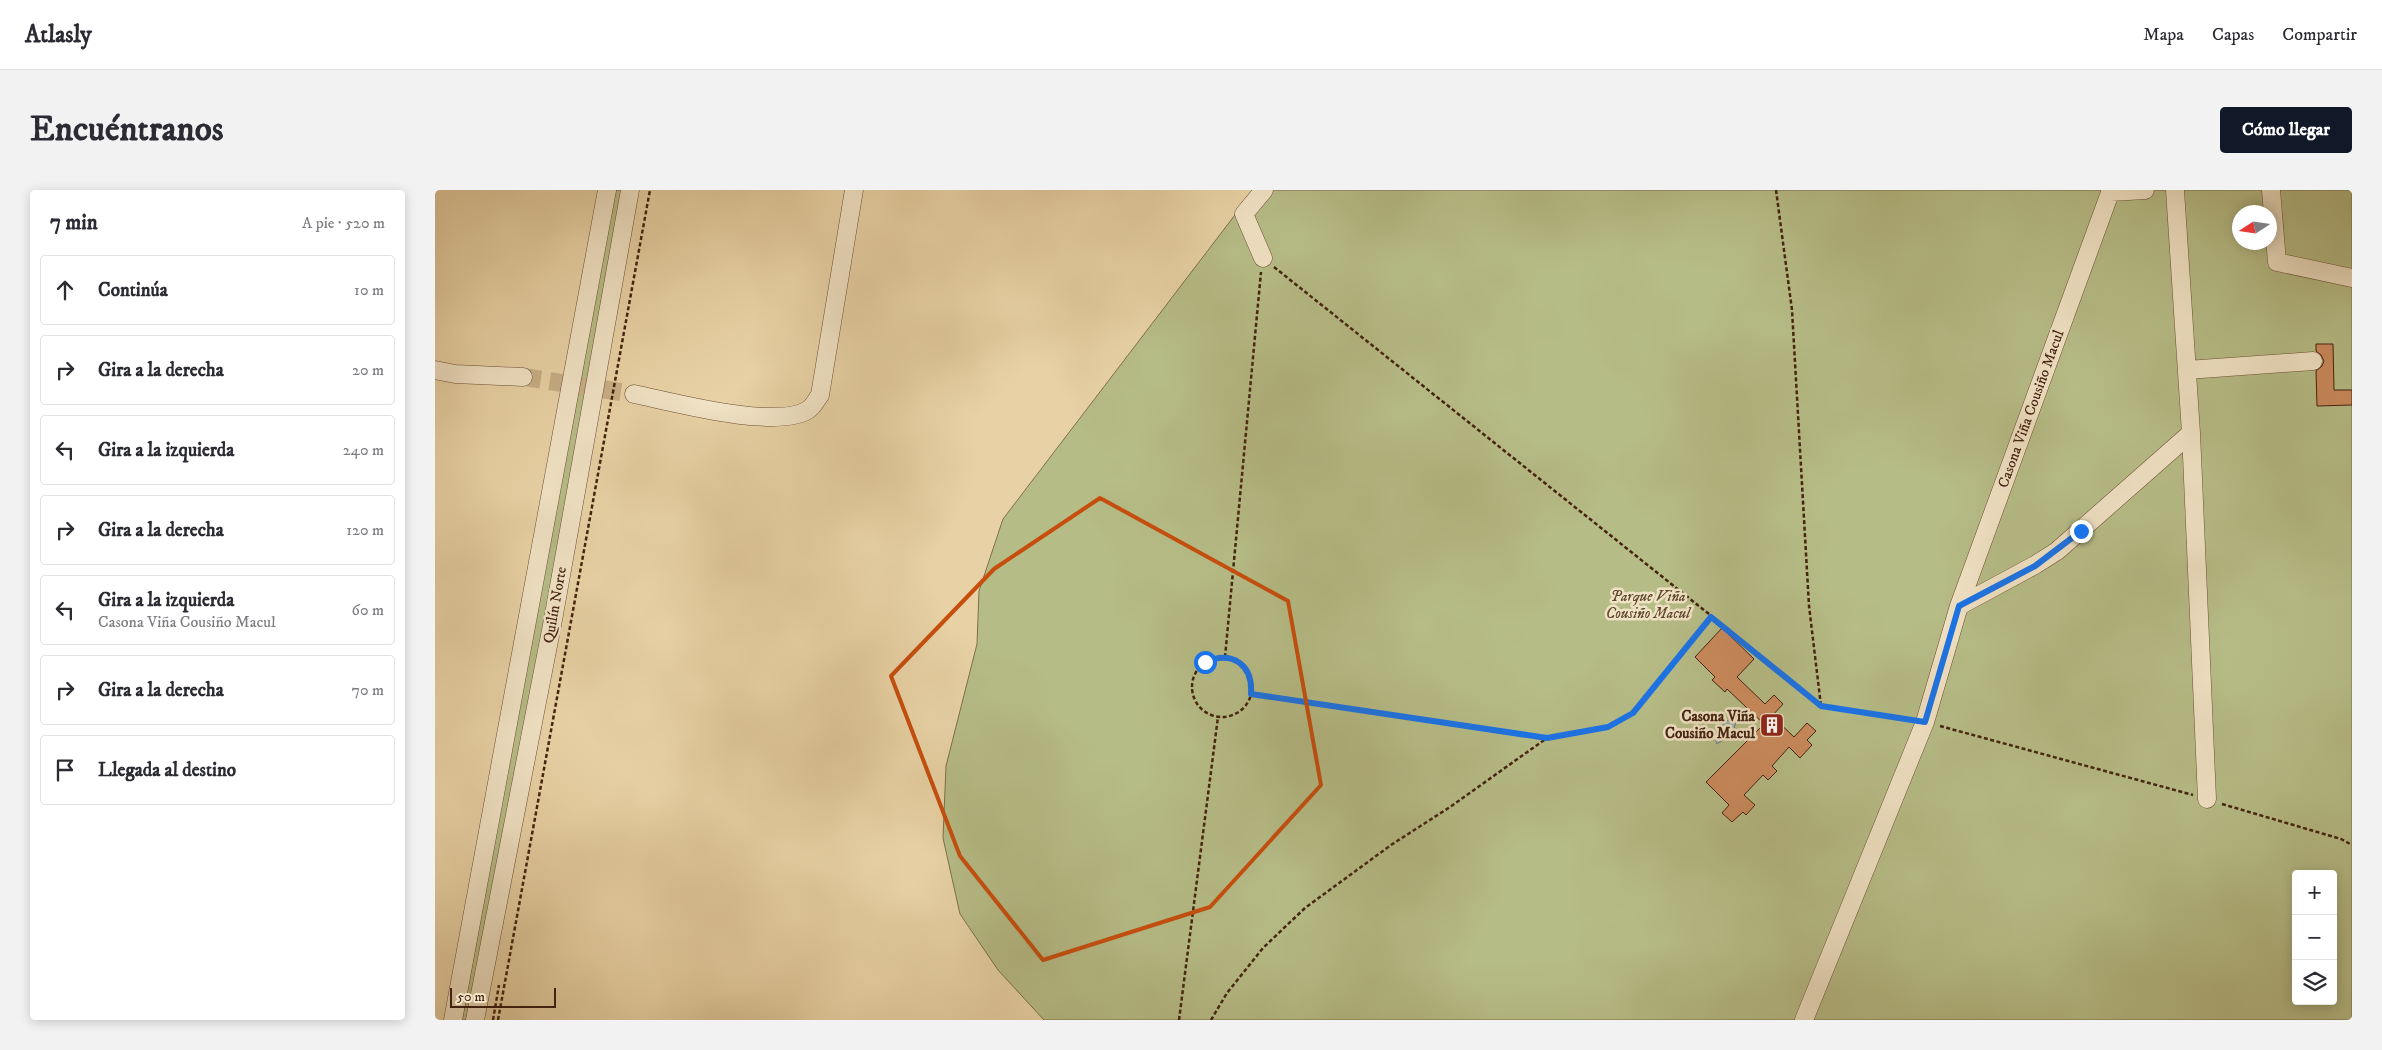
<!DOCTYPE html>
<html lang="es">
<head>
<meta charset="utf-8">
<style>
	body { margin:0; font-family:"IM FELL DW Pica",serif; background:#f2f2f3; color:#2b2b33 }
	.controls { position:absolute; right:15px; bottom:15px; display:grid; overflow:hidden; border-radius:5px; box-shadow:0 2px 12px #0003 }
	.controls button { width:45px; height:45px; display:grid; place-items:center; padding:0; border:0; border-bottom:1px solid #e1e1e2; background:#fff; color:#2b2b33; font:25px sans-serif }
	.compass { position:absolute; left:1797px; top:15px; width:45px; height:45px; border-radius:50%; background:#fff; box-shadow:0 2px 12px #0003; rotate:258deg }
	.scale { position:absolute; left:15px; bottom:12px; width:106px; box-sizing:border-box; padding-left:5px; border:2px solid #442310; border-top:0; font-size:14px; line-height:18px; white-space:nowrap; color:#442310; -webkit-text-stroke:4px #f0e2c4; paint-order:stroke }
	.stop { position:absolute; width:15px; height:15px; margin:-11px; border:4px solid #1a73e8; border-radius:50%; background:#fff }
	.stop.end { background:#1a73e8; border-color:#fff; box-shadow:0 1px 5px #0008 }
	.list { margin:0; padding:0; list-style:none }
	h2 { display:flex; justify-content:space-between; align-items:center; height:65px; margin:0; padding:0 20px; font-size:21px }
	h2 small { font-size:16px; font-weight:400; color:#7c7c81 }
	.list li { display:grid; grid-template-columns:32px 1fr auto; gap:15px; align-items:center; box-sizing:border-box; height:70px; margin:0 10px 10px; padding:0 10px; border:1px solid #e1e1e2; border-radius:5px }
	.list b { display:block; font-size:19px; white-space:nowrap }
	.list p { margin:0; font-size:16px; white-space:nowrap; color:#7c7c81 }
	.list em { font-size:16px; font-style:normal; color:#7c7c81 }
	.icon { flex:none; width:28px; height:28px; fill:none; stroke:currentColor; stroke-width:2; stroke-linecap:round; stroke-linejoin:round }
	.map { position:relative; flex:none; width:1917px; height:830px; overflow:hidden; border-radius:5px }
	header { display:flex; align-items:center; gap:30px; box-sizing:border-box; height:70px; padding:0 25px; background:#fff; border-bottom:1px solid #e1e1e2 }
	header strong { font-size:24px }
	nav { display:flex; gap:28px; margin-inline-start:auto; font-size:18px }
	.intro { display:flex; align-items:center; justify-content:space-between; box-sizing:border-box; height:120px; padding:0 30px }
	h1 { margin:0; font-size:35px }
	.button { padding:12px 22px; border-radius:5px; background:#111827; color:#fff; font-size:18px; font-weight:700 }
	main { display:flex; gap:30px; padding:0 30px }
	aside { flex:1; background:#fff; border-radius:5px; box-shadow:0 2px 12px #0003 }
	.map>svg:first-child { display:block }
	.green { fill:#b6bc86; stroke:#7d704b; fill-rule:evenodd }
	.water { fill:#9ab5b0; stroke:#787b70 }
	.building { fill:#cb8b5d; stroke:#442310 }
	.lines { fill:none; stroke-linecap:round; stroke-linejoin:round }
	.minor-tunnel { stroke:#c7af87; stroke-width:18; stroke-dasharray:18 9; stroke-linecap:butt }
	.minor-casing { stroke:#6d4f35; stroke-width:19 }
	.path { stroke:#442310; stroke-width:2.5; stroke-dasharray:4 2.5; stroke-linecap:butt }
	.minor { stroke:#f0e2c4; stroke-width:18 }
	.route { stroke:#1a73e8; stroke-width:6 }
	.marked { fill:none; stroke:#c74e0d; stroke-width:4; stroke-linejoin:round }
	.labels { text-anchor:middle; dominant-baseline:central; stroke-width:5; stroke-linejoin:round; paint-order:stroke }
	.street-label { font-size:15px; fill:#442310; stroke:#f0e2c4 }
	.park-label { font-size:15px; font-style:italic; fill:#60492e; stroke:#f0e2c4 }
	.poi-label { font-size:15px; font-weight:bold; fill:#442310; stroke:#f0e2c4; text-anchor:end }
</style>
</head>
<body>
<header>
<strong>Atlasly</strong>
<nav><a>Mapa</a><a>Capas</a><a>Compartir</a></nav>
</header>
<div class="intro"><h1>Encuéntranos</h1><a class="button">Cómo llegar</a></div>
<main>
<aside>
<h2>7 min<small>A pie · 520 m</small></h2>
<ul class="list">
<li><svg class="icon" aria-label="ahead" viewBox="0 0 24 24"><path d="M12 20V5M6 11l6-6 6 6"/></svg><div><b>Continúa</b></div><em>10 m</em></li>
<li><svg class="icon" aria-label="right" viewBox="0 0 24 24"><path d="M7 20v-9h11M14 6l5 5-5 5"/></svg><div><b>Gira a la derecha</b></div><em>20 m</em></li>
<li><svg class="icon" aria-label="left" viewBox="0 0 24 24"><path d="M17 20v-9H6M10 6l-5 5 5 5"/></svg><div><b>Gira a la izquierda</b></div><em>240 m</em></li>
<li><svg class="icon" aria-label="right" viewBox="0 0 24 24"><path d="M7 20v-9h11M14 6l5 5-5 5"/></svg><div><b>Gira a la derecha</b></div><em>120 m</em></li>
<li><svg class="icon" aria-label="left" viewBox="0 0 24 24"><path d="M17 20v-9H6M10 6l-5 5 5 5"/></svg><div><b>Gira a la izquierda</b><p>Casona Viña Cousiño Macul</p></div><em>60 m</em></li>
<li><svg class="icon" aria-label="right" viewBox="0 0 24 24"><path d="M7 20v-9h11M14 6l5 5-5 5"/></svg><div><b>Gira a la derecha</b></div><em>70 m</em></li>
<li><svg class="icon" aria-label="arrive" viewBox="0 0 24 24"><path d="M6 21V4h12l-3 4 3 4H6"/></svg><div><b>Llegada al destino</b></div></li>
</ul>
</aside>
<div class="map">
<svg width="1917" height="830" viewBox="0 0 1917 830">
	<rect width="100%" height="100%" fill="#e8d2a5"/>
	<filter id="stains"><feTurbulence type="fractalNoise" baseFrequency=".004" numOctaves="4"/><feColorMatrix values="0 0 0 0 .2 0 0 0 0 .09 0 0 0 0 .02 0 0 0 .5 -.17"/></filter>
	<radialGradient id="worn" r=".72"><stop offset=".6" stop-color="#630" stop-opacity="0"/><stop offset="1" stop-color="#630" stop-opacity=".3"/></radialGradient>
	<!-- green -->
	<path class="green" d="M178 0H189L36 830H27Z
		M819 0H1917V830H609L563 780 525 724 508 648 511 576 542 454 544 401 568 329ZM1804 22H1834V52H1804ZM1861 684H1898V811H1861Z"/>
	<!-- water -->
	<path class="water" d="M1295 529 1298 528 1301 532 1298 542 1293 547 1282 554C1277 544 1286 534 1295 529Z"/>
	<!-- building -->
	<path class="building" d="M1881 154H1898L1899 200H1917V215L1882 216 1881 181 1887 176 1889 171 1886 165 1881 161Z
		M1287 438 1319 469 1302 487 1330 514 1339 505 1348 514 1337 526 1359 547 1372 533 1381 541 1372 550 1377 555 1365 568 1354 557 1337 576 1342 581 1333 590 1328 585 1309 605 1320 615 1311 625 1308 622 1297 632 1287 623 1294 615 1271 592 1329 534 1292 499 1290 502 1277 490 1280 487 1260 467Z"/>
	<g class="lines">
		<!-- minor-tunnel -->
		<path class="minor-tunnel" d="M88 187 199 204"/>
		<defs>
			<path id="minor" d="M1836 0 1842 72 1917 88
				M1675 2 1710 0
				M828 68 809 24 829 0
				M0 180 20 184 88 187
				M1752 180 1878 171
				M199 204C238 212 340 240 373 220 378 217 382 209 385 205L419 0
				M1756 243 1772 609
				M1524 416 1600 375 1622 361 1756 243 1740 0
				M18 830 172 0
				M40 830 118 430 195 0
				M1369 830 1490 532 1524 416 1676 0"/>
		</defs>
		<!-- minor casing -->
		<use href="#minor" class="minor-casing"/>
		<!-- path -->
		<path class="path" d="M1341 0 1357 120 1374 416 1386 516
			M839 77 1294 440 1386 516 1475 530
			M790 467 826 82
			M757 497a30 30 0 1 1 60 0a30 30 0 1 1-60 0Z
			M816 505 1111 548
			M1505 536 1758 605
			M1787 614 1906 649 1917 655
			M58 830 64 795
			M63 830 215 0
			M744 830 783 527
			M776 830 792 803 828 758 870 718 956 655 1015 617 1112 548 1173 537 1198 523 1276 427"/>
		<!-- minor -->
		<use href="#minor" class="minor"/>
	</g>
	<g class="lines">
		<!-- route -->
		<path class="route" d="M770 472C798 460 818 475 816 504L1112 548 1173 537 1198 523 1276 427 1386 516 1490 532 1524 416 1600 376 1646 341"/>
	</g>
	<!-- marked area -->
	<path class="marked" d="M665 308 853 411 886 595 775 717 608 770 525 666 456 486 559 379Z"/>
	<!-- icons -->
	<defs>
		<symbol id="building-square" viewBox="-11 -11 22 22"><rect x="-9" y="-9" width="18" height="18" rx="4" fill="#8f2418" stroke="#f0e2c4"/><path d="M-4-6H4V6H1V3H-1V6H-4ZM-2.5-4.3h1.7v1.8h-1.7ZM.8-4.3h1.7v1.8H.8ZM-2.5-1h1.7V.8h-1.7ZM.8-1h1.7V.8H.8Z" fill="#fff"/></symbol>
	</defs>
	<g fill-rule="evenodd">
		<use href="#building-square" x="1323" y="521" width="28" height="28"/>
	</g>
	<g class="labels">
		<!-- street labels -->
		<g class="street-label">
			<text transform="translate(1596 219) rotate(-70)">Casona Viña Cousiño Macul</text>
			<text transform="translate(120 415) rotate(-80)">Quilín Norte</text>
		</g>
		<!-- park labels -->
		<g class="park-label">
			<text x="1213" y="406">Parque Viña<tspan x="1213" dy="17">Cousiño Macul</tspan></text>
		</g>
		<!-- poi labels -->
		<g class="poi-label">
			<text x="1320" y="526">Casona Viña<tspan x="1320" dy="17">Cousiño Macul</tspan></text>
		</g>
	</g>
	<rect width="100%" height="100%" filter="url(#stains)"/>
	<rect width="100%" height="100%" fill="url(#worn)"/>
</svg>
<div class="controls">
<button>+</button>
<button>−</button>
<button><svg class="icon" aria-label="layers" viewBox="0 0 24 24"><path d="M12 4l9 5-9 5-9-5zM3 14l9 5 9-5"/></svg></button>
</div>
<svg class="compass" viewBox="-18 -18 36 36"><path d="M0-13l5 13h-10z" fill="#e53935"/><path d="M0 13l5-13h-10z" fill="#7c7c81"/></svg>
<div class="scale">50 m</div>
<div class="stop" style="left:770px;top:472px"></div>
<div class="stop end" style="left:1646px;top:341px"></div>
</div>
</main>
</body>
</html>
